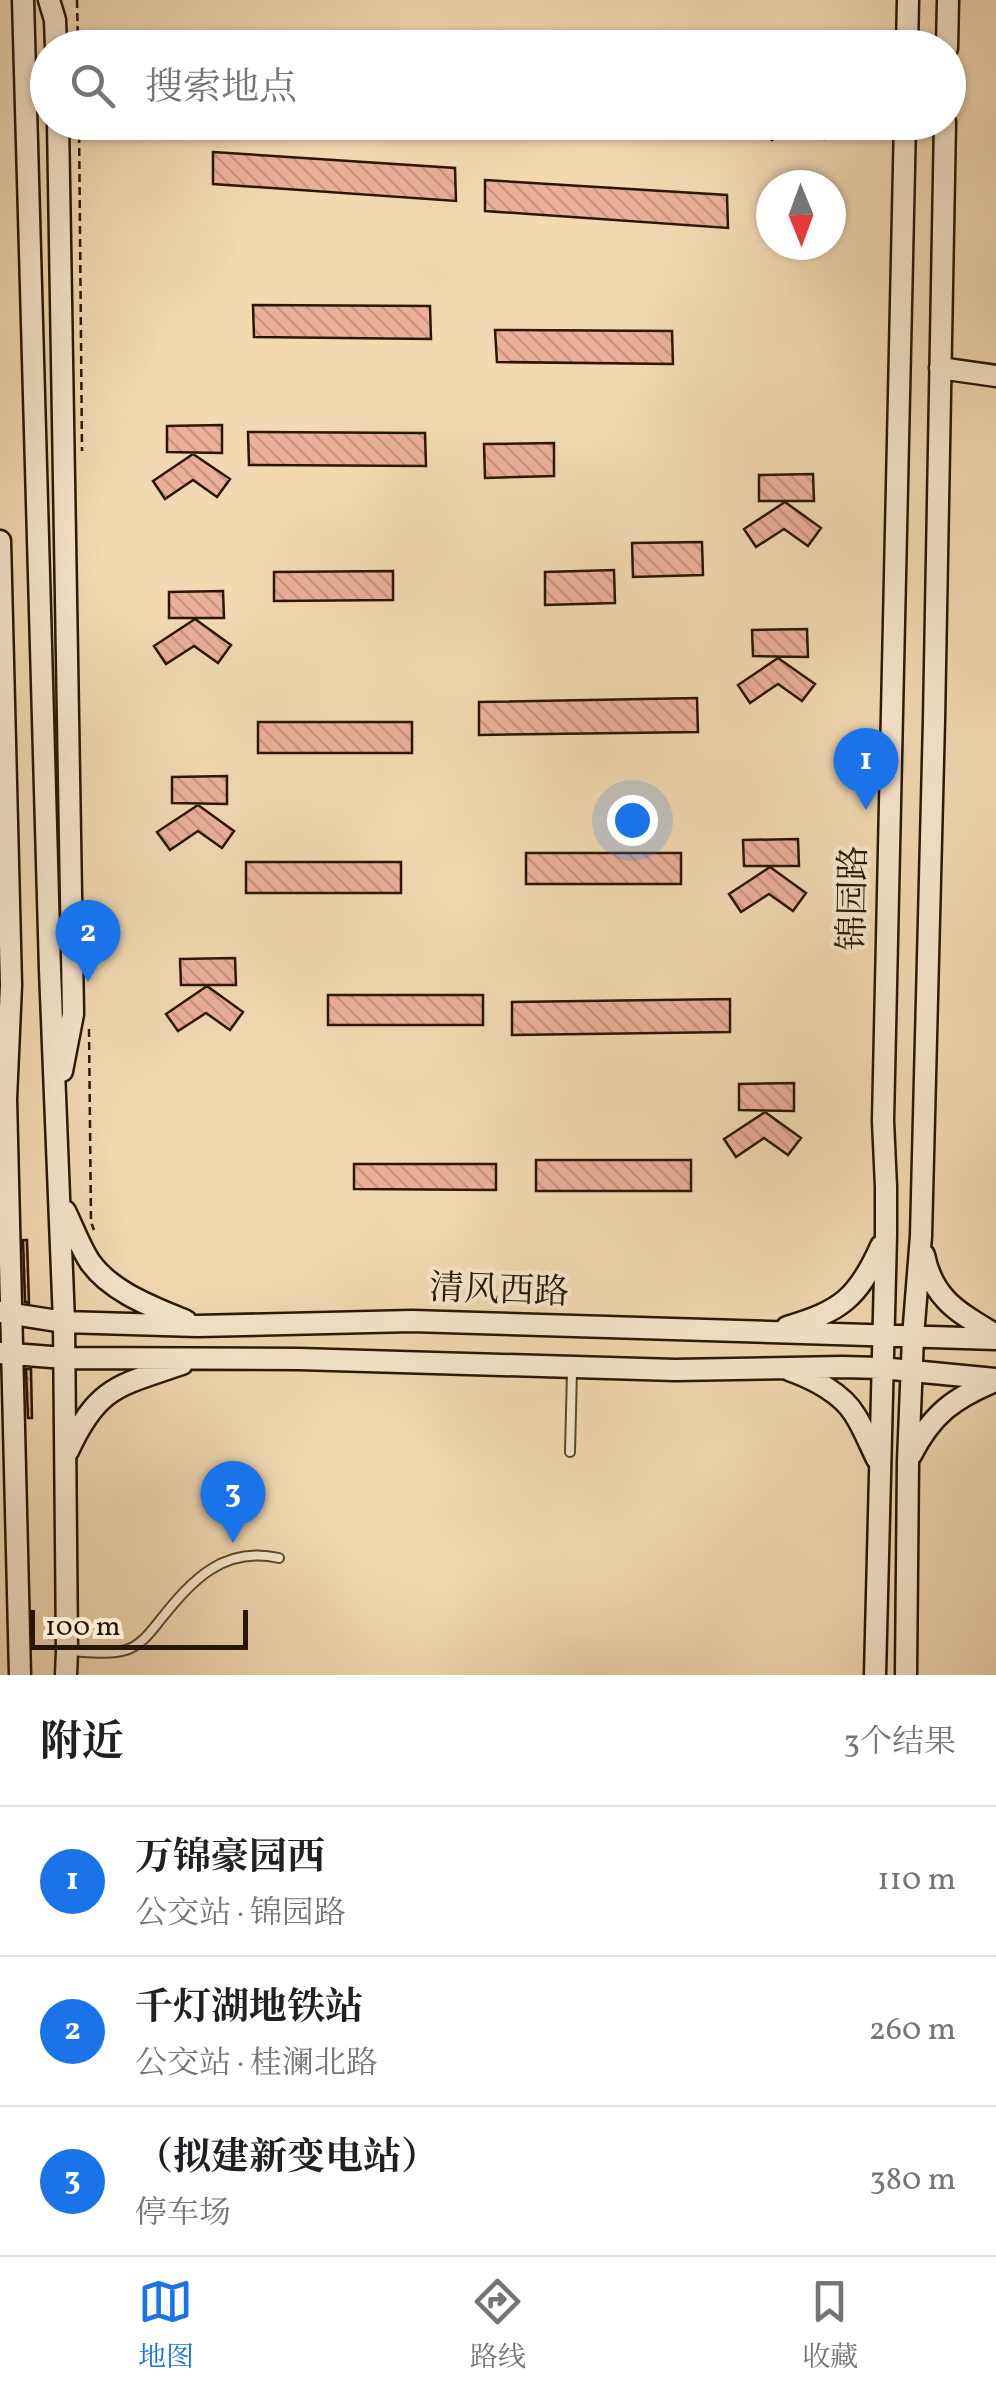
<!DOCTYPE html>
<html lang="zh">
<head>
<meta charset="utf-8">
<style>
	body { margin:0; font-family:Vollkorn,"Noto Serif SC",serif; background:#f2f2f2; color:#202124 }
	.compass { position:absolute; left:756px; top:170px; width:90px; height:90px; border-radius:50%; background:#fff; box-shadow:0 2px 8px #0004; rotate:179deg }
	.scale { position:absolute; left:30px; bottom:25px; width:218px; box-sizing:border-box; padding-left:10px; border:5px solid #281705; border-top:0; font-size:28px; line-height:35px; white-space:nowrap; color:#281705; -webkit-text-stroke:8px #f7e6cd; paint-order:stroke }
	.you { position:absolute; left:632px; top:820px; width:35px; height:35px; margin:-25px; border:8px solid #fff; border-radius:50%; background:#1a73e8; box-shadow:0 0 0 15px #1a73e833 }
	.badge { display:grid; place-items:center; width:65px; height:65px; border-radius:50%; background:#1a73e8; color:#fff; font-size:32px; font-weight:700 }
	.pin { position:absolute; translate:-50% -82px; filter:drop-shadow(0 2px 5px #0008) }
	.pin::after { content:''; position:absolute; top:52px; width:35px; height:30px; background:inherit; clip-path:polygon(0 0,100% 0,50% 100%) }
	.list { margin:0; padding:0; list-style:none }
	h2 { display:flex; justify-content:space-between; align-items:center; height:130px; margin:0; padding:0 40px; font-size:42px }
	h2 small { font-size:32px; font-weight:400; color:#757577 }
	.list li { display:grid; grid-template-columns:65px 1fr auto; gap:30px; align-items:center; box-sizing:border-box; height:150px; padding:0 40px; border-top:2px solid #e0e0e0 }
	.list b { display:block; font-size:38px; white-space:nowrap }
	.list p { margin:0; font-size:32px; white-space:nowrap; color:#757577 }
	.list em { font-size:32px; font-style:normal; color:#757577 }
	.icon { flex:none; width:55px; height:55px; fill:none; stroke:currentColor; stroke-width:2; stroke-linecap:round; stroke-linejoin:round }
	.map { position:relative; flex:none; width:996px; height:1675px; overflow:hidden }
	.search { position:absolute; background:#fff; box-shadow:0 2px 8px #0004; left:30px; right:30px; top:30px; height:110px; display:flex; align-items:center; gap:25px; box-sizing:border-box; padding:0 35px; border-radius:55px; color:#757577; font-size:38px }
	.sheet { height:580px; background:#fff }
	nav { display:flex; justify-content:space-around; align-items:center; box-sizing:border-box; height:140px; border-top:2px solid #e0e0e0; background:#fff; font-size:28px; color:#757577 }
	nav a { display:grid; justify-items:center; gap:5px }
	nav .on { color:#1a73e8 }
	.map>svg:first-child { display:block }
	.building { fill:url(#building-back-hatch); stroke:#281705; stroke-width:2.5 }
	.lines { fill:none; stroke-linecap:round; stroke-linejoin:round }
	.lane-casing { stroke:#5a4830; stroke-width:12 }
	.secondary-casing { stroke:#281705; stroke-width:25 }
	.path { stroke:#281705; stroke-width:2.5; stroke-dasharray:8 5; stroke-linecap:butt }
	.lane { stroke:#f7e6cd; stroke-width:8 }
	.secondary { stroke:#f7e6cd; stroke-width:20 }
	.labels { text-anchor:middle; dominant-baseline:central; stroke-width:8; stroke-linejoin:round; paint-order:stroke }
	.street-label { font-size:35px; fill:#281705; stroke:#f7e6cd }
</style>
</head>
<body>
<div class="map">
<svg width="996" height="1675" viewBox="0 0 996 1675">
	<defs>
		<pattern id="building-back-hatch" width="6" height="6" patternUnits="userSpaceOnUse" patternTransform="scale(2.5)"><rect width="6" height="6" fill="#ebaf9a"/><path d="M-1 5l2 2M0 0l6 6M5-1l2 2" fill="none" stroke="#ca9683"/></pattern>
	</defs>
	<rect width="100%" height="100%" fill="#f2d9b2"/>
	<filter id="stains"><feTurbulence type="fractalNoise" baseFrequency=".002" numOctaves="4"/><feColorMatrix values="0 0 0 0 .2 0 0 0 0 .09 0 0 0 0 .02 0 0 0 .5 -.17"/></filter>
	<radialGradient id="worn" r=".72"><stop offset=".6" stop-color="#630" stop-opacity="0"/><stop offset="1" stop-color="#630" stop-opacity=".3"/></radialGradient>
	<!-- building -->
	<path class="building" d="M146 122H180L156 138Z
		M189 122H218L208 136Z
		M760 122H798L772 140Z
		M801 122H835L824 139Z
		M213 152 455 168 456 201 213 184Z
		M485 180 727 195 728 228 485 211Z
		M253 305 430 306 431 339 254 337Z
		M495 330 672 331 673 364 497 362Z
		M222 425V453L167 452V426Z
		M248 432 425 433 426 466 249 465Z
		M554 443V476L485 478 484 444Z
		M193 454 230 479 217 497 193 480 165 499 153 481Z
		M813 474 814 501H759V475Z
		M785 502 821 528 808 546 784 529 756 547 744 529Z
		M702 542 703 575 633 577 632 543Z
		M614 570 615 603 545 605V572Z
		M393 571V600L274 601V572Z
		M223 591 224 618H169V592Z
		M195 619 231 645 218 663 194 646 166 664 154 646Z
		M807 629 808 657 753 656 752 630Z
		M778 658 815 684 802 701 778 684 750 703 738 685Z
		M697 698 698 732 479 735V702Z
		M258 722H412V753H258Z
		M227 776V804L172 803V777Z
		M198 805 234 831 222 848 198 831 170 850 157 832Z
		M798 839 799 866H744L743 840Z
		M526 853H681V884H526Z
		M246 862H401V893H246Z
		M770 867 806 893 793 911 769 894 741 912 729 894Z
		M235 958 236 985H181L180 959Z
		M207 986 243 1012 230 1030 206 1013 178 1031 166 1014Z
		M328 995H483V1025H328Z
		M730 999V1032L512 1035V1002Z
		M794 1083V1111L739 1110V1084Z
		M765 1112 801 1138 788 1155 764 1138 736 1157 724 1139Z
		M536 1160H691V1191H536Z
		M354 1164H496V1190L354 1189Z
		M23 1240H27L29 1303 25 1302Z
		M26 1369H31L32 1418H28Z"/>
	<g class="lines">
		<defs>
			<path id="lane" d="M570 1452 572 1371
				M71 1651C88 1652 110 1655 126 1650 142 1645 151 1631 161 1619 193 1579 224 1546 279 1558"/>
			<path id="secondary" d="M23 0 50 970 64 1322 67 1651 66 1675
				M49 0 55 20 56 48
				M907 48 908 0
				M947 48 948 0
				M58 122 73 1014 62 1071
				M940 368 996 376
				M0 541 11 985 6 1099 20 1675
				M65 1211C73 1227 80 1247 90 1262 111 1292 153 1307 186 1321
				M924 1255C933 1300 960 1313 996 1335
				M0 1312 64 1322 197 1326 412 1321 996 1339
				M787 1327C841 1311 858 1298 881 1246
				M0 1353 64 1358 299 1359 675 1370 842 1367 881 1368 996 1379
				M789 1370C812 1378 842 1393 855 1415 864 1429 870 1445 877 1459
				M68 1451C98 1386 118 1386 182 1364
				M911 1455C932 1414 954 1398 995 1381
				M875 1675 886 1235V1187L883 1121 905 122
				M906 1675 908 1461 913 1337 921 1236 934 720 945 122"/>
		</defs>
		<!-- lane casing -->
		<use href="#lane" class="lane-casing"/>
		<!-- secondary casing -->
		<use href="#secondary" class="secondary-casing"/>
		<!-- path -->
		<path class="path" d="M77 0 78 48
			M79 122 82 451
			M89 1029 91 1222 94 1230"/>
		<!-- lane -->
		<use href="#lane" class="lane"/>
		<!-- secondary -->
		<use href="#secondary" class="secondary"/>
	</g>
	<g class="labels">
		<!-- street labels -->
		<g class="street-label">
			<text transform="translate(855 898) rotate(-89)">锦园路</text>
			<text transform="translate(499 1292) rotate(2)">清风西路</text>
		</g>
	</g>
	<rect width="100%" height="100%" filter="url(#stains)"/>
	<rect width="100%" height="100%" fill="url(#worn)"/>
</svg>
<svg class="compass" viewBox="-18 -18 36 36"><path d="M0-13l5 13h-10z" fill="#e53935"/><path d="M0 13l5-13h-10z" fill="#757577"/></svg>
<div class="scale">100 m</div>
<div class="you"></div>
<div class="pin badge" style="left:866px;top:810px">1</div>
<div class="pin badge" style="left:88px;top:982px">2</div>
<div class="pin badge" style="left:233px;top:1543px">3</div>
<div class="search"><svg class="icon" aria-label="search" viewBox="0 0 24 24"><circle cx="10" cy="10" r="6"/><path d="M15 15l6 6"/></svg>搜索地点</div>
</div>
<section class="sheet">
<h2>附近<small>3个结果</small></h2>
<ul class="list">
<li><span class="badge">1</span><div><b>万锦豪园西</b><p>公交站 · 锦园路</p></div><em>110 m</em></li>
<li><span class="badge">2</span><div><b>千灯湖地铁站</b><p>公交站 · 桂澜北路</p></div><em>260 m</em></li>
<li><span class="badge">3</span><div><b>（拟建新变电站）</b><p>停车场</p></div><em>380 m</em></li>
</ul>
</section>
<nav>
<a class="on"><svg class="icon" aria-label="map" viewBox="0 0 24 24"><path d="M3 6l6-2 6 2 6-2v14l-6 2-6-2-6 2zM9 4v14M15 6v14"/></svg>地图</a>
<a><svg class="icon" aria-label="directions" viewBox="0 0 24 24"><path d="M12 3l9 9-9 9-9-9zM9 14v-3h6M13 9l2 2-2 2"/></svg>路线</a>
<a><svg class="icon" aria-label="saved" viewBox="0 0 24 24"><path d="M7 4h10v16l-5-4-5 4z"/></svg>收藏</a>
</nav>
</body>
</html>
